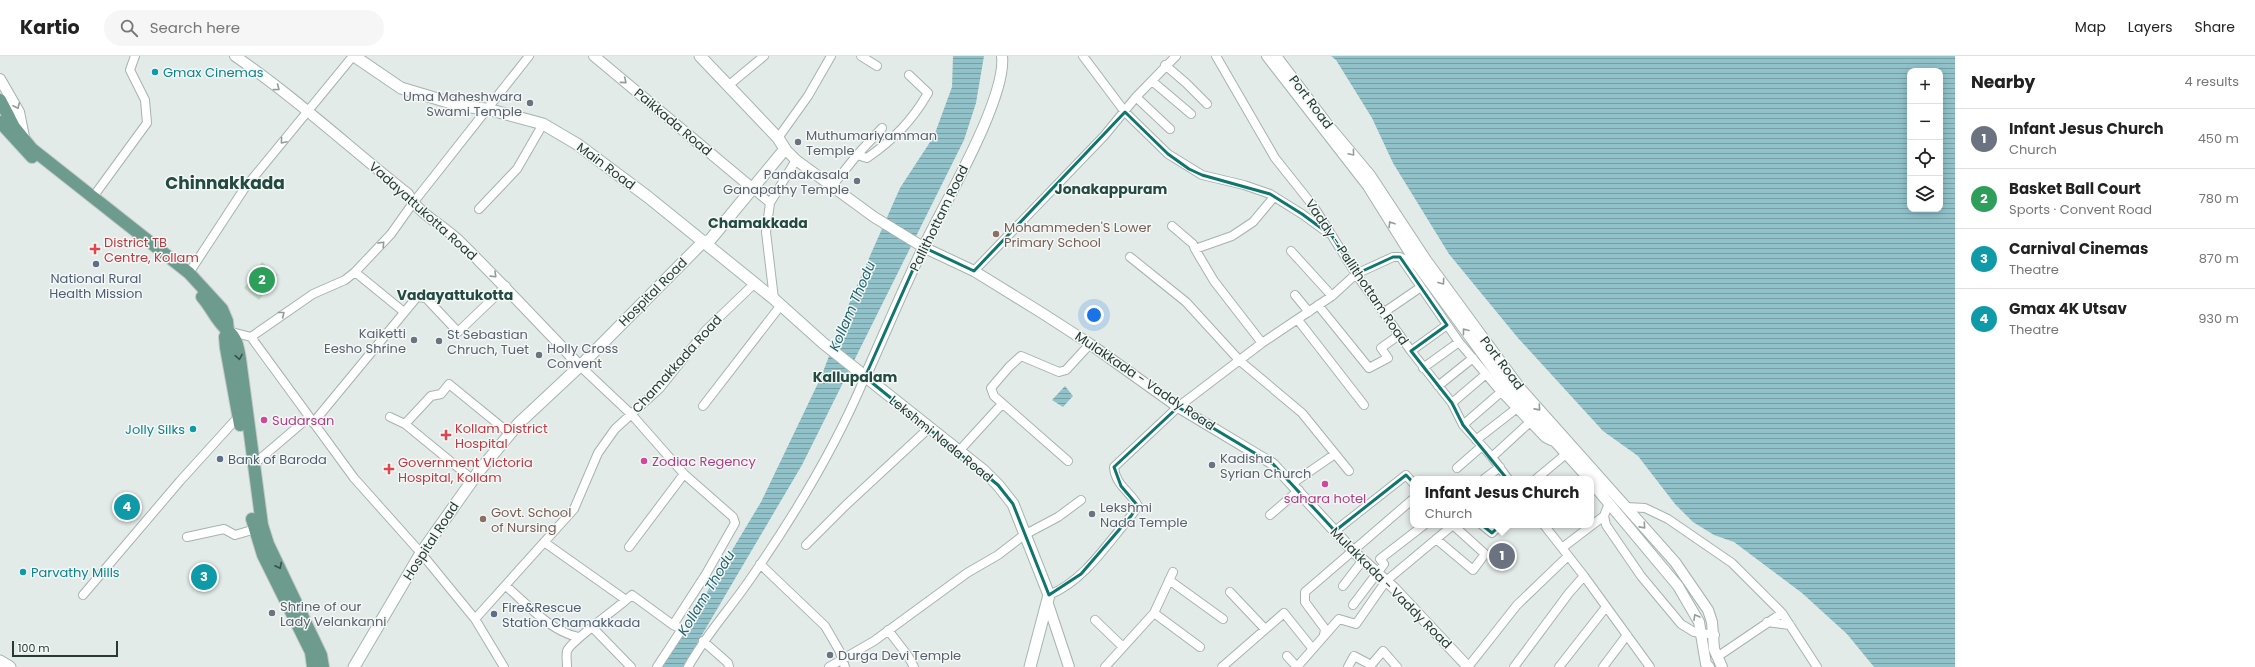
<!DOCTYPE html>
<html lang="en">
<head>
<meta charset="utf-8">
<style>
	body { margin:0; font-family:Poppins,sans-serif; background:#f6f6f6; color:#222 }
	.controls { position:absolute; right:12px; top:12px; display:grid; overflow:hidden; border-radius:8px; box-shadow:0 2px 10px #0003 }
	.controls button { width:36px; height:36px; display:grid; place-items:center; padding:0; border:0; border-bottom:1px solid #e0e0e0; background:#fff; color:#222; font:20px sans-serif }
	.scale { position:absolute; left:12px; bottom:10px; width:106px; box-sizing:border-box; padding-left:4px; border:2px solid #253b35; border-top:0; font-size:11px; line-height:14px; white-space:nowrap; color:#253b35; -webkit-text-stroke:3px #f4f8f6; paint-order:stroke }
	.you { position:absolute; left:1094px; top:259px; width:14px; height:14px; margin:-10px; border:3px solid #fff; border-radius:50%; background:#1a73e8; box-shadow:0 0 0 6px #1a73e833 }
	.badge { display:grid; place-items:center; width:26px; height:26px; border-radius:50%; background:#0f766e; color:#fff; font-size:13px; font-weight:700 }
	.pin { position:absolute; translate:-50% -50%; border:2px solid #fff; box-shadow:0 1px 4px #0006 }
	.popup { position:absolute; left:1410px; top:420px; width:184px; height:52px; box-sizing:border-box; display:grid; place-content:center; border-radius:8px; background:#fff; filter:drop-shadow(0 1px 3px #0005); font-size:13px; white-space:nowrap; color:#767676 }
	.popup b { font-size:15px; color:#222 }
	.popup::after { content:''; position:absolute; left:50%; top:100%; margin-left:-8px; border:8px solid transparent; border-top-color:#fff }
	.list { margin:0; padding:0; list-style:none }
	h2 { display:flex; justify-content:space-between; align-items:center; height:52px; margin:0; padding:0 16px; font-size:17px }
	h2 small { font-size:13px; font-weight:400; color:#767676 }
	.list li { display:grid; grid-template-columns:26px 1fr auto; gap:12px; align-items:center; box-sizing:border-box; height:60px; padding:0 16px; border-top:1px solid #e0e0e0 }
	.list b { display:block; font-size:15px; white-space:nowrap }
	.list p { margin:0; font-size:13px; white-space:nowrap; color:#767676 }
	.list em { font-size:13px; font-style:normal; color:#767676 }
	.icon { flex:none; width:22px; height:22px; fill:none; stroke:currentColor; stroke-width:2; stroke-linecap:round; stroke-linejoin:round }
	.map { position:relative; flex:none; width:1955px; height:611px; overflow:hidden }
	header { display:flex; align-items:center; gap:24px; box-sizing:border-box; height:56px; padding:0 20px; background:#fff; border-bottom:1px solid #e0e0e0 }
	header strong { font-size:19px }
	nav { display:flex; gap:22px; margin-inline-start:auto; font-size:14px }
	.search { width:280px; height:36px; background:#f6f6f6; display:flex; align-items:center; gap:10px; box-sizing:border-box; padding:0 14px; border-radius:22px; color:#767676; font-size:15px }
	main { display:flex }
	aside { flex:1; background:#fff }
	.map>svg:first-child { display:block }
	.park { fill:#bfdac6 }
	.water { fill:url(#water-rules); fill-rule:evenodd }
	.lines { fill:none; stroke-linecap:round; stroke-linejoin:round }
	.minor-casing { stroke:#a6b3af; stroke-width:10 }
	.tertiary-casing { stroke:#a6b3af; stroke-width:12 }
	.secondary-casing { stroke:#a3b6af; stroke-width:13 }
	.primary-casing { stroke:#c2c8c6; stroke-width:14 }
	.minor { stroke:#fff; stroke-width:8 }
	.tertiary { stroke:#fff; stroke-width:10 }
	.secondary { stroke:#fff; stroke-width:11 }
	.primary { stroke:#6d9c8f; stroke-width:12 }
	.oneway { stroke:#929d9a }
	.oneway2 { stroke:#37534c }
	.marked { fill:none; stroke:#0f766e; stroke-width:3; stroke-linejoin:round }
	.culture-dot { fill:#0f9aa8; stroke:#f4f8f6; stroke-width:1.5 }
	.worship-dot { fill:#6b7280; stroke:#f4f8f6; stroke-width:1.5 }
	.education-dot { fill:#8d6e63; stroke:#f4f8f6; stroke-width:1.5 }
	.health-dot { fill:#e0444e; stroke:#f4f8f6; stroke-width:1.5 }
	.service-dot { fill:#5c6f8a; stroke:#f4f8f6; stroke-width:1.5 }
	.hotel-dot { fill:#d1479c; stroke:#f4f8f6; stroke-width:1.5 }
	.labels { text-anchor:middle; dominant-baseline:central; stroke-width:3; stroke-linejoin:round; paint-order:stroke }
	.culture-label { font-size:13px; fill:#0d838f; stroke:#f4f8f6; text-anchor:start }
	.worship-label { font-size:13px; fill:#5b616d; stroke:#f4f8f6; text-anchor:start }
	.street-label { font-size:13px; fill:#253b35; stroke:#f4f8f6 }
	.education-label { font-size:13px; fill:#785e54; stroke:#f4f8f6; text-anchor:start }
	.health-label { font-size:13px; fill:#be3a42; stroke:#f4f8f6; text-anchor:start }
	.service-label { font-size:13px; fill:#4e5e75; stroke:#f4f8f6; text-anchor:start }
	.hotel-label { font-size:13px; fill:#b23c85; stroke:#f4f8f6; text-anchor:start }
	.neighbourhood-label { font-size:14px; font-weight:bold; fill:#234b41; stroke:#f4f8f6 }
	.water-label { font-size:14px; font-style:italic; fill:#256570; stroke:#f4f8f6 }
	.district-label { font-size:17px; font-weight:bold; fill:#234b41; stroke:#f4f8f6 }
</style>
</head>
<body>
<header>
<strong>Kartio</strong>
<div class="search"><svg class="icon" aria-label="search" viewBox="0 0 24 24"><circle cx="10" cy="10" r="6"/><path d="M15 15l6 6"/></svg>Search here</div>
<nav><a>Map</a><a>Layers</a><a>Share</a></nav>
</header>
<main>
<div class="map">
<svg width="1955" height="611" viewBox="0 0 1955 611">
	<defs>
		<pattern id="water-rules" width="6" height="5" patternUnits="userSpaceOnUse"><rect width="6" height="5" fill="#91c2ca"/><path d="M0 2.5h6" fill="none" stroke="#769fa5"/></pattern>
	</defs>
	<rect width="100%" height="100%" fill="#e3ebe8"/>
	<!-- park -->
	<path class="park" d="M262 206 278 219 259 244 244 232Z"/>
	<!-- water -->
	<path class="water" d="M953 0H984L976 47 964 84 802 409 683 611H662L761 446 821 321 851 243 900 132 934 80 952 31Z
		M1331 0H1955V611H1874L1847 578 1802 537 1734 486 1714 479 1693 466 1675 448 1638 400 1603 375 1518 282 1449 198 1393 107 1372 62 1336 4ZM1910 15H1940V153H1910Z
		M1065 330 1073 340 1063 351 1052 344Z"/>
	<g class="lines">
		<defs>
			<path id="minor" d="M861 0 877 10
				M1083 0 1125 56 1168 98 1202 119 1244 129 1270 138 1302 158 1328 177
				M1216 0 1275 102 1314 151 1356 218 1411 295 1452 347 1463 369 1492 401 1508 423
				M1165 9 1186 27 1207 48
				M1152 25 1191 58
				M729 29 764 0
				M1136 41 1170 73
				M778 82 808 40 831 0
				M857 99 882 72
				M832 130 857 99 867 102C893 84 912 65 928 37L909 19
				M752 132 770 147
				M93 141 147 67 145 44 130 14 135 0
				M479 153 517 113 543 68
				M1172 170 1193 188 1195 193 1232 180 1253 166 1274 141
				M1195 193 1214 225 1262 287
				M1291 195 1332 240
				M1130 201 1186 246 1240 305 1302 357 1349 415
				M1401 202 1459 286 1501 336 1545 382 1551 385
				M974 215 1104 80 1136 41 1176 0
				M355 216 404 256
				M189 217 244 133 353 0
				M1295 239 1309 256
				M774 243 766 176 770 147 796 104
				M1318 249 1369 312 1388 302 1381 292 1399 279
				M1383 257 1421 231
				M1298 264 1364 349
				M228 275 251 281 354 422 421 497 475 563 504 611
				M251 281 313 238 345 224 355 216 391 178 413 147 529 0
				M1411 295 1447 269
				M580 310 632 359 684 418 733 461 735 467 706 518 673 569 682 573 657 611
				M1423 312 1459 286
				M1438 330 1473 302
				M1452 347 1486 318
				M703 350 781 249
				M390 361 405 368 431 340 441 338 449 328 509 377
				M313 367 417 241 426 242 458 276 506 230
				M405 368 472 423
				M1463 369 1501 336
				M1476 384 1517 352
				M959 395 1002 348
				M1492 401 1530 366
				M1068 405 994 340 991 332 1009 311 1021 300 1059 316 1066 314 1090 288
				M253 409 309 361
				M1457 412 1481 391
				M1484 423 1500 411
				M1536 423 1566 398
				M1293 427 1335 398
				M1609 447 1604 460 1606 469 1641 520 1681 568 1694 576 1715 579
				M1626 451 1645 452 1668 463 1732 507 1782 557
				M1270 459 1299 434
				M1482 469 1492 477 1500 469
				M1544 469 1584 520 1650 611
				M1335 475 1406 419 1413 427
				M187 481 224 473 235 479 255 473
				M1436 483 1473 514 1485 498 1453 469
				M544 486 626 544 632 539 673 569
				M806 489 846 449 929 372
				M629 491 684 418
				M1562 492 1604 460
				M760 508 825 570 839 594 845 611
				M1169 524 1223 563
				M506 530C527 548 550 575 578 581
				M1343 530 1363 504
				M1230 536 1265 573
				M83 539 180 425 239 360
				M1049 539C1084 525 1107 488 1131 460L1138 450C1131 436 1115 429 1114 411L1178 351 1262 287 1332 240 1356 218 1393 201H1400L1418 210
				M1353 549 1384 508 1380 503 1424 469
				M1154 557 1200 591
				M475 563 574 453 598 397 615 373 660 332 706 274 755 227
				M1095 564 1123 591
				M1767 566 1790 569
				M593 572 631 611
				M888 574 908 600 914 611
				M1324 579 1325 573 1305 546V536L1413 443
				M703 585 728 607 729 611
				M1287 600 1297 611
				M1717 601 1782 557 1817 611
				M567 611C567 606 566 600 567 595 570 586 616 553 626 544
				M688 611C707 577 730 553 751 522 794 460 836 390 865 321
				M829 611 874 585 967 517 998 499 1024 479 1058 461 1081 444
				M1105 611 1154 557 1173 516
				M1222 611 1284 557 1312 592
				M1297 611 1339 563 1356 568 1386 525 1453 469
				M1348 611 1354 600 1371 609 1383 595 1397 611
				M1468 611 1517 549 1568 500
				M1514 611 1569 537 1584 520
				M1559 611 1606 551
				M1603 611 1627 579"/>
			<path id="tertiary" d="M235 0C296 42 350 92 408 138 418 157 441 168 457 183 499 224 539 267 580 310
				M594 0 752 132
				M1267 0 1368 130 1418 210 1511 337 1589 423
				M1276 0 1328 69 1370 119 1426 204 1520 332 1675 506 1708 554 1712 566 1714 593 1722 611
				M0 23 19 56 24 81
				M785 93 796 104 874 161 923 191 974 215 1042 257 1090 288 1178 351 1273 408 1353 495 1395 533 1468 611
				M865 321C885 277 903 233 924 190 944 148 1007 42 1002 0
				M1591 426 1678 530 1699 566 1706 608 1709 611
				M1048 548 1069 611"/>
			<path id="secondary" d="M354 0 401 32 458 49 491 54 543 68 577 88 648 141 774 243 823 287 983 414 998 429 1013 448 1049 539 1030 611
				M0 605 10 611
				M354 611 421 497 479 415 519 367 580 310 702 187 710 184 785 93 778 82 700 0"/>
			<path id="primary" d="M0 44 14 71 32 93 189 217 222 253 227 265 228 275C237 282 238 292 240 303L262 469 268 488 321 599 323 611
				M0 66 32 101
				M202 241C212 252 216 265 228 275L225 281 226 292 240 369
				M252 463 263 499 311 596 313 611"/>
		</defs>
		<!-- minor casing -->
		<use href="#minor" class="minor-casing"/>
		<!-- tertiary casing -->
		<use href="#tertiary" class="tertiary-casing"/>
		<!-- secondary casing -->
		<use href="#secondary" class="secondary-casing"/>
		<!-- primary casing -->
		<use href="#primary" class="primary-casing"/>
		<!-- minor -->
		<use href="#minor" class="minor"/>
		<!-- tertiary -->
		<use href="#tertiary" class="tertiary"/>
		<!-- secondary -->
		<use href="#secondary" class="secondary"/>
		<!-- primary -->
		<use href="#primary" class="primary"/>
	</g>
	<!-- one-way arrows -->
	<defs><path id="oneway-chevron" d="M-2-3.5L2.5 0L-2 3.5" fill="none" stroke-width="1.6" stroke-linecap="round" stroke-linejoin="round"/></defs>
	<g class="oneway">
		<use href="#oneway-chevron" transform="translate(624 25) rotate(40)"/>
		<use href="#oneway-chevron" transform="translate(277 32) rotate(37)"/>
		<use href="#oneway-chevron" transform="translate(17 50) rotate(65)"/>
		<use href="#oneway-chevron" transform="translate(283 85) rotate(130)"/>
		<use href="#oneway-chevron" transform="translate(1352 97) rotate(50)"/>
		<use href="#oneway-chevron" transform="translate(1391 168) rotate(-122)"/>
		<use href="#oneway-chevron" transform="translate(382 188) rotate(-47)"/>
		<use href="#oneway-chevron" transform="translate(494 219) rotate(44)"/>
		<use href="#oneway-chevron" transform="translate(1442 226) rotate(54)"/>
		<use href="#oneway-chevron" transform="translate(282 258) rotate(-39)"/>
		<use href="#oneway-chevron" transform="translate(1465 275) rotate(-128)"/>
		<use href="#oneway-chevron" transform="translate(1538 352) rotate(48)"/>
		<use href="#oneway-chevron" transform="translate(1643 470) rotate(48)"/>
		<use href="#oneway-chevron" transform="translate(1696 561) rotate(-120)"/>
	</g>
	<g class="oneway2">
		<use href="#oneway-chevron" transform="translate(239 301) rotate(80)"/>
		<use href="#oneway-chevron" transform="translate(279 510) rotate(63)"/>
	</g>
	<!-- marked area -->
	<path class="marked" d="M1125 56 1168 98 1189 113 1202 119 1270 138 1302 158 1332 180 1356 218 1393 201H1400L1447 269 1411 295 1452 347 1463 369 1525 445 1492 477 1467 457 1453 469 1406 419 1335 475 1273 408 1178 351 1114 411 1121 430 1138 450 1131 460 1081 518 1049 539 1013 448 998 429 865 321 923 191 974 215Z"/>
	<!-- markers -->
	<g class="culture-dot">
		<circle cx="155" cy="16" r="4"/>
		<circle cx="193" cy="373" r="4"/>
		<circle cx="23" cy="516" r="4"/>
	</g>
	<g class="worship-dot">
		<circle cx="530" cy="47" r="4"/>
		<circle cx="798" cy="86" r="4"/>
		<circle cx="857" cy="125" r="4"/>
		<circle cx="414" cy="284" r="4"/>
		<circle cx="439" cy="285" r="4"/>
		<circle cx="539" cy="299" r="4"/>
		<circle cx="1212" cy="409" r="4"/>
		<circle cx="1092" cy="458" r="4"/>
		<circle cx="272" cy="557" r="4"/>
		<circle cx="830" cy="599" r="4"/>
	</g>
	<g class="education-dot">
		<circle cx="996" cy="178" r="4"/>
		<circle cx="483" cy="463" r="4"/>
	</g>
	<g class="health-dot">
		<path d="M93 187h4v4h4v4h-4v4h-4v-4h-4v-4h4z"/>
		<path d="M444 373h4v4h4v4h-4v4h-4v-4h-4v-4h4z"/>
		<path d="M387 407h4v4h4v4h-4v4h-4v-4h-4v-4h4z"/>
	</g>
	<g class="service-dot">
		<circle cx="96" cy="208" r="4"/>
		<circle cx="220" cy="403" r="4"/>
		<circle cx="494" cy="558" r="4"/>
	</g>
	<g class="hotel-dot">
		<circle cx="264" cy="364" r="4"/>
		<circle cx="644" cy="405" r="4"/>
		<circle cx="1325" cy="428" r="4"/>
	</g>
	<g class="labels">
		<!-- culture labels -->
		<g class="culture-label">
			<text x="163" y="16">Gmax Cinemas</text>
			<text x="185" y="373" text-anchor="end">Jolly Silks</text>
			<text x="31" y="516">Parvathy Mills</text>
		</g>
		<!-- worship labels -->
		<g class="worship-label">
			<text x="522" y="40" text-anchor="end">Uma Maheshwara<tspan x="522" dy="15">Swami Temple</tspan></text>
			<text x="806" y="79">Muthumariyamman<tspan x="806" dy="15">Temple</tspan></text>
			<text x="849" y="118" text-anchor="end">Pandakasala<tspan x="849" dy="15">Ganapathy Temple</tspan></text>
			<text x="406" y="277" text-anchor="end">Kaiketti<tspan x="406" dy="15">Eesho Shrine</tspan></text>
			<text x="447" y="278">St Sebastian<tspan x="447" dy="15">Chruch, Tuet</tspan></text>
			<text x="547" y="292">Holly Cross<tspan x="547" dy="15">Convent</tspan></text>
			<text x="1220" y="402">Kadisha<tspan x="1220" dy="15">Syrian Church</tspan></text>
			<text x="1100" y="451">Lekshmi<tspan x="1100" dy="15">Nada Temple</tspan></text>
			<text x="280" y="550">Shrine of our<tspan x="280" dy="15">Lady Velankanni</tspan></text>
			<text x="838" y="599">Durga Devi Temple</text>
		</g>
		<!-- street labels -->
		<g class="street-label">
			<text transform="translate(1311 46) rotate(53)">Port Road</text>
			<text transform="translate(673 66) rotate(40)">Paikkada Road</text>
			<text transform="translate(606 110) rotate(37)">Main Road</text>
			<text transform="translate(423 155) rotate(42)">Vadayattukotta Road</text>
			<text transform="translate(939 162) rotate(-64)">Pallithottam Road</text>
			<text transform="translate(1357 216) rotate(56)">Vaddy - Pallithottam Road</text>
			<text transform="translate(653 236) rotate(-45)">Hospital Road</text>
			<text transform="translate(1502 307) rotate(53)">Port Road</text>
			<text transform="translate(677 308) rotate(-48)">Chamakkada Road</text>
			<text transform="translate(1145 325) rotate(34)">Mulakkada - Vaddy Road</text>
			<text transform="translate(941 383) rotate(39)">Lekshmi Nada Road</text>
			<text transform="translate(431 485) rotate(-57)">Hospital Road</text>
			<text transform="translate(1391 532) rotate(45)">Mulakkada - Vaddy Road</text>
		</g>
		<!-- education labels -->
		<g class="education-label">
			<text x="1004" y="171">Mohammeden'S Lower<tspan x="1004" dy="15">Primary School</tspan></text>
			<text x="491" y="456">Govt. School<tspan x="491" dy="15">of Nursing</tspan></text>
		</g>
		<!-- health labels -->
		<g class="health-label">
			<text x="104" y="186">District TB<tspan x="104" dy="15">Centre, Kollam</tspan></text>
			<text x="455" y="372">Kollam District<tspan x="455" dy="15">Hospital</tspan></text>
			<text x="398" y="406">Government Victoria<tspan x="398" dy="15">Hospital, Kollam</tspan></text>
		</g>
		<!-- service labels -->
		<g class="service-label">
			<text x="96" y="222" text-anchor="middle">National Rural<tspan x="96" dy="15">Health Mission</tspan></text>
			<text x="228" y="403">Bank of Baroda</text>
			<text x="502" y="551">Fire&amp;Rescue<tspan x="502" dy="15">Station Chamakkada</tspan></text>
		</g>
		<!-- hotel labels -->
		<g class="hotel-label">
			<text x="272" y="364">Sudarsan</text>
			<text x="652" y="405">Zodiac Regency</text>
			<text x="1325" y="442" text-anchor="middle">sahara hotel</text>
		</g>
		<!-- neighbourhood labels -->
		<g class="neighbourhood-label">
			<text x="1111" y="133">Jonakappuram</text>
			<text x="758" y="167">Chamakkada</text>
			<text x="455" y="239">Vadayattukotta</text>
			<text x="855" y="321">Kallupalam</text>
		</g>
		<!-- water labels -->
		<g class="water-label">
			<text transform="translate(852 250) rotate(-67)">Kollam Thodu</text>
			<text transform="translate(706 537) rotate(-59)">Kollam Thodu</text>
		</g>
		<!-- district labels -->
		<g class="district-label">
			<text x="225" y="127">Chinnakkada</text>
		</g>
	</g>
</svg>
<div class="controls">
<button>+</button>
<button>−</button>
<button><svg class="icon" aria-label="locate" viewBox="0 0 24 24"><circle cx="12" cy="12" r="6"/><path d="M12 2v4M12 18v4M2 12h4M18 12h4"/></svg></button>
<button><svg class="icon" aria-label="layers" viewBox="0 0 24 24"><path d="M12 4l9 5-9 5-9-5zM3 14l9 5 9-5"/></svg></button>
</div>
<div class="scale">100 m</div>
<div class="you"></div>
<div class="pin badge" style="left:1502px;top:500px;background:#6b7280">1</div>
<div class="popup"><b>Infant Jesus Church</b>Church</div>
<div class="pin badge" style="left:262px;top:224px;background:#2e9e5b">2</div>
<div class="pin badge" style="left:204px;top:521px;background:#0f9aa8">3</div>
<div class="pin badge" style="left:127px;top:451px;background:#0f9aa8">4</div>
</div>
<aside>
<h2>Nearby<small>4 results</small></h2>
<ul class="list">
<li><span class="badge" style="background:#6b7280">1</span><div><b>Infant Jesus Church</b><p>Church</p></div><em>450 m</em></li>
<li><span class="badge" style="background:#2e9e5b">2</span><div><b>Basket Ball Court</b><p>Sports · Convent Road</p></div><em>780 m</em></li>
<li><span class="badge" style="background:#0f9aa8">3</span><div><b>Carnival Cinemas</b><p>Theatre</p></div><em>870 m</em></li>
<li><span class="badge" style="background:#0f9aa8">4</span><div><b>Gmax 4K Utsav</b><p>Theatre</p></div><em>930 m</em></li>
</ul>
</aside>
</main>
</body>
</html>
